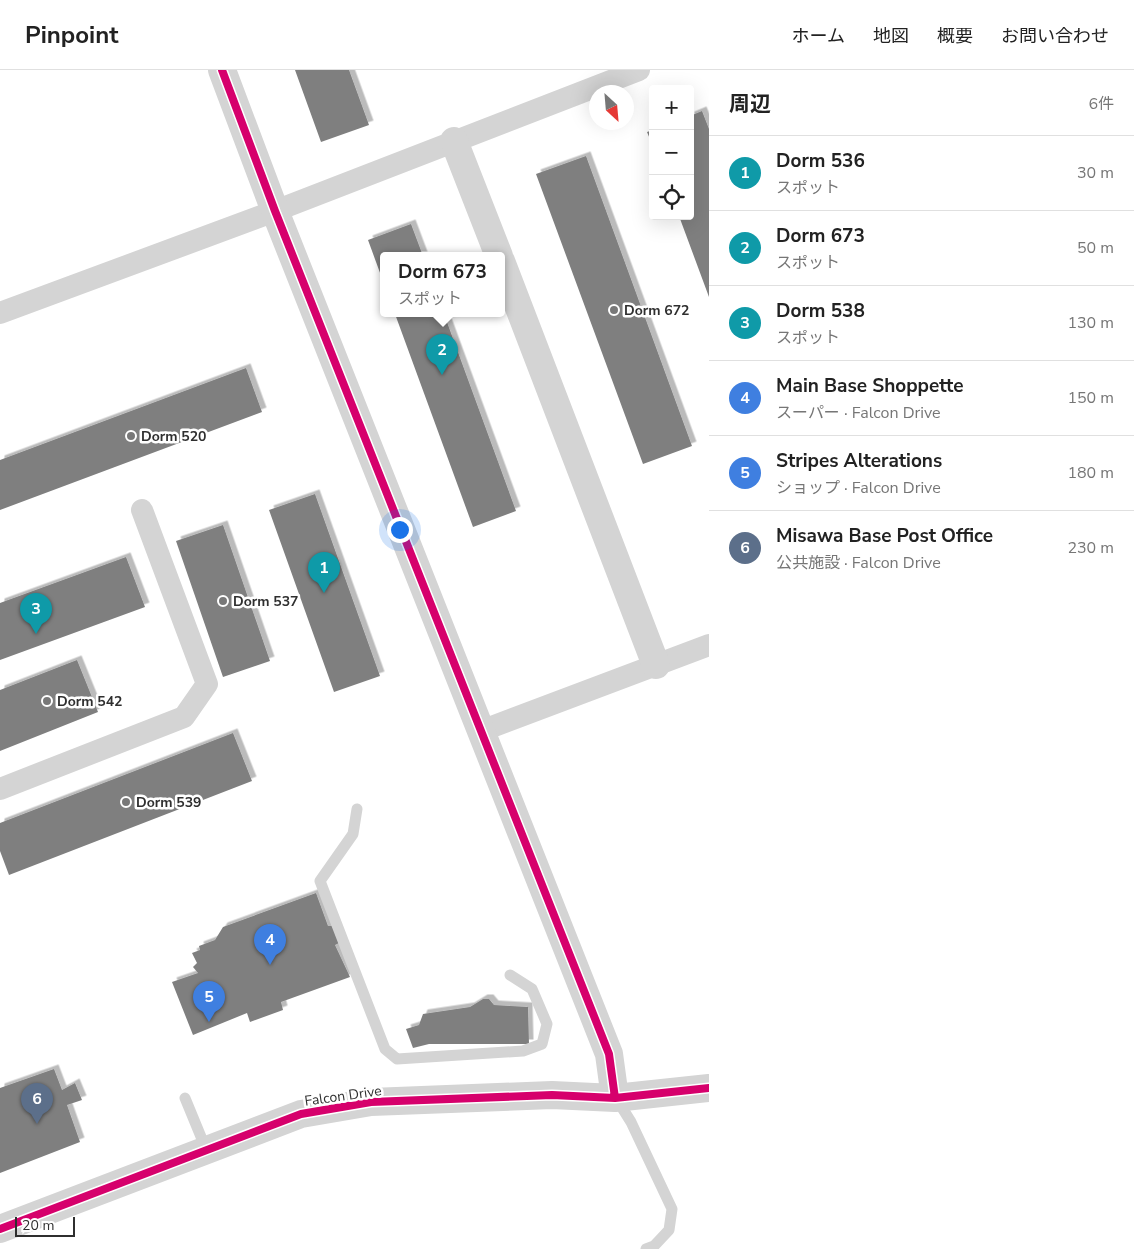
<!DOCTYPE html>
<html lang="ja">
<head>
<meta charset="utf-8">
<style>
	body { margin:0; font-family:"Nunito Sans","Noto Sans JP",sans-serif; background:#f6f6f6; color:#222 }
	.controls { position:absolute; right:15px; top:15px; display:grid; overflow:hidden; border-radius:5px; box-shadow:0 5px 20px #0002 }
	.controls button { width:45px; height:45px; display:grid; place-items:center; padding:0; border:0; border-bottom:1px solid #e0e0e0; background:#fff; color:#222; font:25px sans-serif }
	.compass { position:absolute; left:589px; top:15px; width:45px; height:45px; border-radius:50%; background:#fff; box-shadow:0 5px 20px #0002; rotate:154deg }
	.scale { position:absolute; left:15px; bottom:12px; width:60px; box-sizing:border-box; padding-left:5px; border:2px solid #2f2f2f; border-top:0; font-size:14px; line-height:18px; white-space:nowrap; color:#2f2f2f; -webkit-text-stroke:4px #fff; paint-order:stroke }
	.you { position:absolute; left:399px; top:459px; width:18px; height:18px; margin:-12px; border:4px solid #fff; border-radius:50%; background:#1a73e8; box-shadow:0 0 0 8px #1a73e833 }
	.badge { display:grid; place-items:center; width:32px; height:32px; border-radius:50%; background:#787878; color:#fff; font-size:16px; font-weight:700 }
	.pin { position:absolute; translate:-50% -41px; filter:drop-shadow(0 1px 2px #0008) }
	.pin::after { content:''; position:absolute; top:26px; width:18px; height:15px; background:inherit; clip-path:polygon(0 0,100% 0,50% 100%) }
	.popup { position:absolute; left:380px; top:182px; width:125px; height:65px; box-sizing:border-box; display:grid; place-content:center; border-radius:5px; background:#fff; filter:drop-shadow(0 1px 4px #0005); font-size:16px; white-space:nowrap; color:#767676 }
	.popup b { font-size:19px; color:#222 }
	.popup::after { content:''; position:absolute; left:50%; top:100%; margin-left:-10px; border:10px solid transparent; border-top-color:#fff }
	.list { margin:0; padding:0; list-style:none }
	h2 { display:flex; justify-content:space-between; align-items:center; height:65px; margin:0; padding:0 20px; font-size:21px }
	h2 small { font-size:16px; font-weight:400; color:#767676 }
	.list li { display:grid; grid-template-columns:32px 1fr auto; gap:15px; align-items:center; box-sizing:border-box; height:75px; padding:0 20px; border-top:1px solid #e0e0e0 }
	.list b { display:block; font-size:19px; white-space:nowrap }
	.list p { margin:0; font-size:16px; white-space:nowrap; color:#767676 }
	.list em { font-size:16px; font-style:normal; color:#767676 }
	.icon { flex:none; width:28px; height:28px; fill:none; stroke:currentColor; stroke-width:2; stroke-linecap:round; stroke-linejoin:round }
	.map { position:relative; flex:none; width:709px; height:1179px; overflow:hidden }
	header { display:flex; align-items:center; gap:30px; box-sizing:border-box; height:70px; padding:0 25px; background:#fff; border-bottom:1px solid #e0e0e0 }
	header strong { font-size:24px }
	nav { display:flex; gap:28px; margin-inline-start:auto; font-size:18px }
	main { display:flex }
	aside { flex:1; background:#fff }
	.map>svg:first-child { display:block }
	.building { fill:#7f7f7f; filter:url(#shadow) }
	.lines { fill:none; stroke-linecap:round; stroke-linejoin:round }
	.service { stroke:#d4d4d4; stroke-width:11 }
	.minor { stroke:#d4d4d4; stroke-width:22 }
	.tertiary { stroke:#d4d4d4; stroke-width:28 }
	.cycleway-casing { stroke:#fff; stroke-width:11 }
	.cycleway { stroke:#d6006c; stroke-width:8 }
	.poi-dot { fill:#787878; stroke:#fff; stroke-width:2 }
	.labels { text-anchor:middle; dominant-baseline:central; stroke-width:5; stroke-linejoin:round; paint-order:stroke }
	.poi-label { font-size:14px; font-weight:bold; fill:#2f2f2f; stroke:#fff; text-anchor:start }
	.street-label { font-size:14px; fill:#2f2f2f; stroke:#fff }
</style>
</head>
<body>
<header>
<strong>Pinpoint</strong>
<nav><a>ホーム</a><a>地図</a><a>概要</a><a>お問い合わせ</a></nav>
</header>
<main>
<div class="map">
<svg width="709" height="1179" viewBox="0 0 709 1179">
	<defs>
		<filter id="shadow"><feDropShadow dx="4.5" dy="-4.5" stdDeviation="0" flood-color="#0004"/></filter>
	</defs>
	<rect width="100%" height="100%" fill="#fff"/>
	<!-- building -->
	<path class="building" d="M295 0H349L369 55 321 72Z
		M702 41 709 59V227L679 146H690V46Z
		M653 60V76L647 62Z
		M586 86 692 376 643 394 536 104Z
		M411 154 423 186H383V211L368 170Z
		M395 244H444L516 441 473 457Z
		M246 298 262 342 0 440V390Z
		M315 424 380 606 334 622 269 440Z
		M223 455 270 591 223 607 176 471Z
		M126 487 145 537 0 590V533Z
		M77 590 98 642 0 681V620Z
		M233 663 252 711 9 805 0 781V753Z
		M316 823 328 856H334L341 872 335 875 350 907 281 932 283 940 250 952 247 943 193 965 172 912 198 903 193 897 197 893 192 883 200 880 199 876 215 870 223 857Z
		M483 929H489L494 935 528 937 529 974H429L413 978 406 959 419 955 423 944 470 937Z
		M54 999 62 1020 75 1013 82 1030 67 1035 80 1072 0 1103V1018Z"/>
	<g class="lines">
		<!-- service -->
		<path class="service" d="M357 739 353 764 320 811 385 979 397 989 523 981 542 974 547 954 532 919 510 905
			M185 1028 206 1079
			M616 1028 631 1052 672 1139 669 1160 654 1176 646 1179"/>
		<!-- minor -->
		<path class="minor" d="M0 243 275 141 639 0
			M481 661 709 575
			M0 719 184 647 207 614 142 440"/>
		<!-- tertiary -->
		<path class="tertiary" d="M222 0 275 141 609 984 615 1028
			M454 71 499 186
			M501 191 656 595
			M0 1159 301 1044 371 1032 552 1025 615 1028 709 1018"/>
		<defs>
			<path id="cycleway" d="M222 0 275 141 609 984 615 1028
				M0 1159 301 1044 371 1032 552 1025 615 1028 709 1018"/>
		</defs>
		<!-- cycleway casing -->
		<use href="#cycleway" class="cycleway-casing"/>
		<!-- cycleway -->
		<use href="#cycleway" class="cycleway"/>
	</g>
	<!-- markers -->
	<g class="poi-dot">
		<circle cx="614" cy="240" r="5"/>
		<circle cx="131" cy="366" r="5"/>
		<circle cx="223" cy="531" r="5"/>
		<circle cx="47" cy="631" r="5"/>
		<circle cx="126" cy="732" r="5"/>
	</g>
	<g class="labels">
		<!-- poi labels -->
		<g class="poi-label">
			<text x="624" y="240">Dorm 672</text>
			<text x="141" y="366">Dorm 520</text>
			<text x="233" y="531">Dorm 537</text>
			<text x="57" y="631">Dorm 542</text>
			<text x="136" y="732">Dorm 539</text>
		</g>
		<!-- street labels -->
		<g class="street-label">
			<text transform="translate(343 1026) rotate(-8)">Falcon Drive</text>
		</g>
	</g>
</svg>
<div class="controls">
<button>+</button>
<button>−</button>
<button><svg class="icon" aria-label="locate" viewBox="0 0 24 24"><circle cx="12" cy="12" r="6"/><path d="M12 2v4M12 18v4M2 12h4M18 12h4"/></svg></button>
</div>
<svg class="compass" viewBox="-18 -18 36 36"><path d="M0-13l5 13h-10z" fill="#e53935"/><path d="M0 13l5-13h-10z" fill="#767676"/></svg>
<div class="scale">20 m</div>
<div class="you"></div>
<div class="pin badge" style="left:324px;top:523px;background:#0f9aa8">1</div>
<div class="pin badge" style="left:442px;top:305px;background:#0f9aa8">2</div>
<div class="popup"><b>Dorm 673</b>スポット</div>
<div class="pin badge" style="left:36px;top:564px;background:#0f9aa8">3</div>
<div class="pin badge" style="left:270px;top:895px;background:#3f7fe0">4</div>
<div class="pin badge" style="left:209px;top:952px;background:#3f7fe0">5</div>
<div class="pin badge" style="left:37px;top:1054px;background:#5c6f8a">6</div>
</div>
<aside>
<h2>周辺<small>6件</small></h2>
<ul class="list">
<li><span class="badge" style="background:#0f9aa8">1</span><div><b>Dorm 536</b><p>スポット</p></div><em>30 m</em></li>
<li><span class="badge" style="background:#0f9aa8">2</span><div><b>Dorm 673</b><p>スポット</p></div><em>50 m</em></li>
<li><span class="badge" style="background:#0f9aa8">3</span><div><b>Dorm 538</b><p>スポット</p></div><em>130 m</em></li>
<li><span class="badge" style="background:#3f7fe0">4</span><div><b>Main Base Shoppette</b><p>スーパー · Falcon Drive</p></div><em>150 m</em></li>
<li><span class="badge" style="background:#3f7fe0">5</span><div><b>Stripes Alterations</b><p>ショップ · Falcon Drive</p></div><em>180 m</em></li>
<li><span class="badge" style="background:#5c6f8a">6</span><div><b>Misawa Base Post Office</b><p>公共施設 · Falcon Drive</p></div><em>230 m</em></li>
</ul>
</aside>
</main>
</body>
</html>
